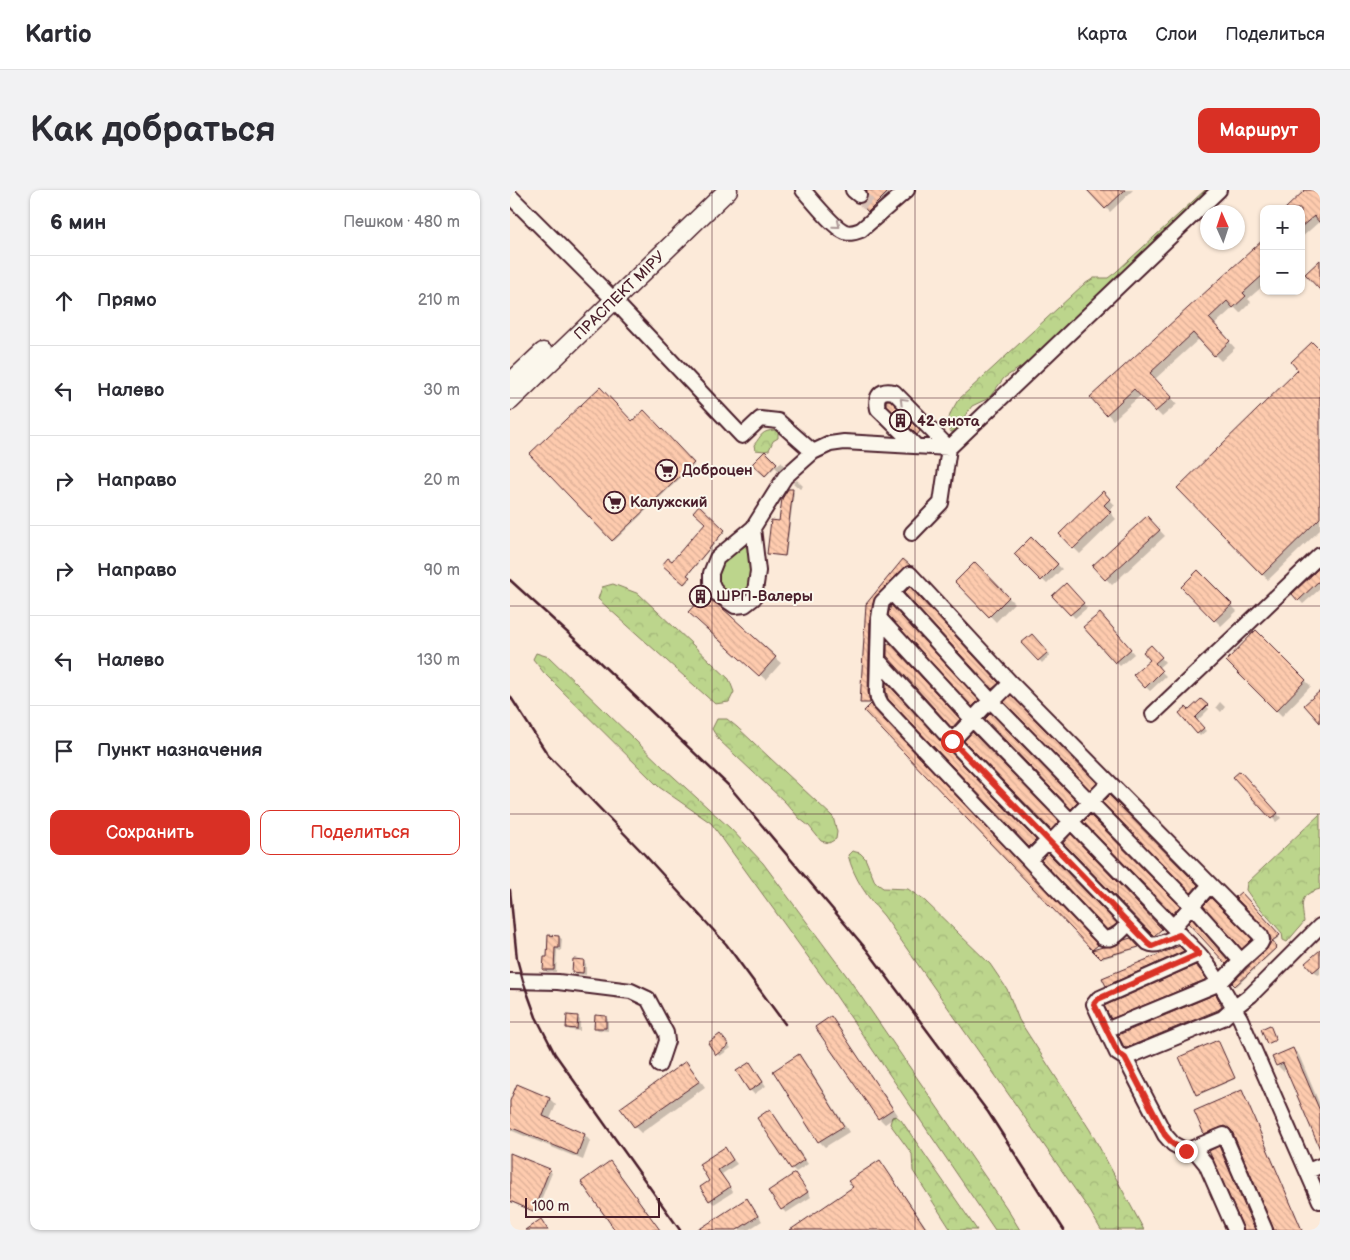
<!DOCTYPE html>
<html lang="ru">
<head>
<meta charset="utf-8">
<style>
	body { margin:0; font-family:"Balsamiq Sans",sans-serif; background:#f2f2f3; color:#2b2b33 }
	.controls { position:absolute; right:15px; top:15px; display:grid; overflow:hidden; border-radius:10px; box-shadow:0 1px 4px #0004 }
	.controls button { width:45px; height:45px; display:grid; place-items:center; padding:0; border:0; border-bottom:1px solid #e1e1e2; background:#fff; color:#2b2b33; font:25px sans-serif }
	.compass { position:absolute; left:690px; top:15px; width:45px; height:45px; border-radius:50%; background:#fff; box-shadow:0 1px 4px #0004; rotate:357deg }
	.scale { position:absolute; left:15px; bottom:12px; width:135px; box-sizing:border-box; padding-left:5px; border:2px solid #4a1f2b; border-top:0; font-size:14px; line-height:18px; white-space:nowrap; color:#4a1f2b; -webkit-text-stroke:4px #fbf7ec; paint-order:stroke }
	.stop { position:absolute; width:15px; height:15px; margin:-11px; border:4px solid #d93025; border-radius:50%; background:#fff }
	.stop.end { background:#d93025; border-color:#fff; box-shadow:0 1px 5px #0008 }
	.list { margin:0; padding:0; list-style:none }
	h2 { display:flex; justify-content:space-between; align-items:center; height:65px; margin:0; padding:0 20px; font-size:21px }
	h2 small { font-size:16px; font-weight:400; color:#7c7c81 }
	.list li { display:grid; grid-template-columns:32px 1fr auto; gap:15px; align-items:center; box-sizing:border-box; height:90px; padding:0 20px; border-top:1px solid #e1e1e2 }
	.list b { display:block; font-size:19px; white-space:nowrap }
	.list em { font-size:16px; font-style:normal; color:#7c7c81 }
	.actions { display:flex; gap:10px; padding:15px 20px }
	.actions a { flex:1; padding:11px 0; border:1px solid #d93025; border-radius:10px; text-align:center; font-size:18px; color:#d93025 }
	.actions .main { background:#d93025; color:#fff }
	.icon { flex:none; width:28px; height:28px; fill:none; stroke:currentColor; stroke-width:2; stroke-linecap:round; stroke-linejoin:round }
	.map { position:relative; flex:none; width:810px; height:1040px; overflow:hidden; border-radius:10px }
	header { display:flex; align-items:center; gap:30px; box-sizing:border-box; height:70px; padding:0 25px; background:#fff; border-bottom:1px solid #e1e1e2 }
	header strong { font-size:24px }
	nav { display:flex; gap:28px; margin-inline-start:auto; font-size:18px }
	.intro { display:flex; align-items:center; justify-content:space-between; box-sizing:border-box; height:120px; padding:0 30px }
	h1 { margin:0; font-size:35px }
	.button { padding:12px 22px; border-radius:10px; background:#d93025; color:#fff; font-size:18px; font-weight:700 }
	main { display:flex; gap:30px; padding:0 30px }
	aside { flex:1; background:#fff; border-radius:10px; box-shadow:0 1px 4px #0004 }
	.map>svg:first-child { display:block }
	.grass { fill:#bcd58c; stroke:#837a5c }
	.forest { fill:url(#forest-crowns); stroke:#837a5c }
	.shadow { fill:#0003 }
	.building { fill:url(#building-back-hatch); stroke:#4a1f2b }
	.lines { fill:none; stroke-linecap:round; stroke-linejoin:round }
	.minor-tunnel { stroke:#d8c1b6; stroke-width:14; stroke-dasharray:14 7; stroke-linecap:butt }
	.minor-casing { stroke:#4a1f2b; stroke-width:18 }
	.major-casing { stroke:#4a1f2b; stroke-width:21 }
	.minor { stroke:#fbf7ec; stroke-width:14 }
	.major { stroke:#fbf7ec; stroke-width:18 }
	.rail { stroke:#4a1f2b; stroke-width:2.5 }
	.oneway { stroke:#ab9695 }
	.route { stroke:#d93025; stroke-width:6 }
	.grid { fill:none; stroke:#4a1f2b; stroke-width:1; stroke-opacity:0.55 }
	.labels { text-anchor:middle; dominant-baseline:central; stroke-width:4; stroke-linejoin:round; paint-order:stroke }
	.street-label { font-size:15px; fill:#4a1f2b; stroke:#fbf7ec }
	.poi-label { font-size:15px; font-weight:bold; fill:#4a1f2b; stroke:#fbf7ec; text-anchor:start }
</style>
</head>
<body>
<header>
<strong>Kartio</strong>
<nav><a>Карта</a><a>Слои</a><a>Поделиться</a></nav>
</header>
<div class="intro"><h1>Как добраться</h1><a class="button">Маршрут</a></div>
<main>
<aside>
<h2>6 мин<small>Пешком · 480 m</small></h2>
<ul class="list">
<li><svg class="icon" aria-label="ahead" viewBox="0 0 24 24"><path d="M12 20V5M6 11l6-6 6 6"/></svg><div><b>Прямо</b></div><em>210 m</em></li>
<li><svg class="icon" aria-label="left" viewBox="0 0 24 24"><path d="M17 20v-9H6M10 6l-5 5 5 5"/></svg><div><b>Налево</b></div><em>30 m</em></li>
<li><svg class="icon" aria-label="right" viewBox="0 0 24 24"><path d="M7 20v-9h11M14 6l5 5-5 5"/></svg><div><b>Направо</b></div><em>20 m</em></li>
<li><svg class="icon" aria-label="right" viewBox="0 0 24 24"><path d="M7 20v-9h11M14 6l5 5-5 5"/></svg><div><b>Направо</b></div><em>90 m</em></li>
<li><svg class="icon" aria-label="left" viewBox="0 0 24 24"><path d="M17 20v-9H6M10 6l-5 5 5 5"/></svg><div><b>Налево</b></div><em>130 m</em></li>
<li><svg class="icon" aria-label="arrive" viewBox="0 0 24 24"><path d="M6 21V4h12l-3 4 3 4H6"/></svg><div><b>Пункт назначения</b></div></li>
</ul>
<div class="actions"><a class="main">Сохранить</a><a>Поделиться</a></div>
</aside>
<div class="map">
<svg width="810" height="1040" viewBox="0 0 810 1040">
	<defs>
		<pattern id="forest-crowns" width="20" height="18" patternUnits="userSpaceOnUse" patternTransform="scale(1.25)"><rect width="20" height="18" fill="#bcd58c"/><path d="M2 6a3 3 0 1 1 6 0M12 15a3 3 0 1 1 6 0" fill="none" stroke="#a3b679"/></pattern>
		<pattern id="building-back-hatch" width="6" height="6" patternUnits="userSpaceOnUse" patternTransform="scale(1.25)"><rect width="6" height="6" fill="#fecbae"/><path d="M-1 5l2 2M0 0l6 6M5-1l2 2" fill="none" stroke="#dbae96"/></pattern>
	</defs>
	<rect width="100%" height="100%" fill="#fcead9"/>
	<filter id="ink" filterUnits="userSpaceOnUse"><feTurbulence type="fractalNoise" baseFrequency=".02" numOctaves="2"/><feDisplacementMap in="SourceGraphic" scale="10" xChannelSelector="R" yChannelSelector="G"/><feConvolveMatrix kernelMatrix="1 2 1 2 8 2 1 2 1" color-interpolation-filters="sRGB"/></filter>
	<g filter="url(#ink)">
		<!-- grass -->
		<path class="grass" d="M233 356 239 358 244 369 238 402C225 410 217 405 207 394L208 378 225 357Z"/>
		<!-- forest -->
		<path class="forest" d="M695 0H702L616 85 598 95 555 136 520 171 494 188 479 208 462 216 454 227 449 242H441L437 234 441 222 448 210 573 95 584 88H598L606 82Z
			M265 240 268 243V248L263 251 259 260 255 261 245 260 244 255C252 245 251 241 265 240Z
			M103 394 129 404 219 489 224 502 219 512 205 514 88 409 92 397Z
			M26 463 39 467 154 578 220 638 253 673 339 789 496 1017 510 1040H485L322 800 201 633 149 597 34 483 23 469Z
			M207 529H217L227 537 323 627 327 642 326 649 319 653 311 651 299 636 290 629 275 612 209 550 202 539Z
			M810 624V699C788 705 792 713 794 732L777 752 773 750 772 743 743 710 736 700 737 693Z
			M342 661 350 663 355 668 365 692 373 698 398 699 415 711 480 774 497 799 509 830 580 940 634 1040H591L580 1021 374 726C358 708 344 689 338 665Z
			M386 926 391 930 467 1040H441L403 981 402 964 380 934 382 927Z"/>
		<!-- shadow -->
		<path class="shadow" d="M357 0H382L360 22 352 14 359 7Z
			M579 0H623L600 22Z
			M797 0H810V31L791 48V19Z
			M754 51V95L738 109 741 112 730 123 724 117 704 135 725 158 711 171 689 149 645 189 667 214 652 227 631 205 603 230 582 207Z
			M810 161V340L758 390 668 298Z
			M134 222 184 275 104 351 21 264 122 233Z
			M255 263 268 275 271 272 275 277 270 282 265 277 256 286 244 274Z
			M287 290 293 296 290 299 283 293Z
			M279 300 284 302 276 366 259 364 258 363 270 332Z
			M593 303 605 315 599 321 606 329 570 364 550 344Z
			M189 317 215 341 177 386 180 389 175 394 153 375 162 373 197 333Z
			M637 327 655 346 602 395 584 376Z
			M521 349 552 379 537 394 506 364Z
			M393 371 400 376 395 378 367 407 364 411 361 429 359 504 360 513H353L352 512 357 415Z
			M465 374 504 413 486 432 447 392Z
			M810 379V399L793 414 784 404Z
			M688 382 727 421 711 436 672 397Z
			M556 395 577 418 565 428 544 406Z
			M186 428 265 468 271 473 256 490Z
			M594 429 624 464 610 476 606 472Z
			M746 442 801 496 772 526 717 471Z
			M522 446 540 465 532 473 513 453Z
			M380 454 450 531 444 538 378 465Z
			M645 461 655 472 648 478 656 486 640 501 625 486 641 470Z
			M691 510 699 519 687 531 696 541 690 546 671 523 680 522Z
			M710 512 715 517 711 522 706 517Z
			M730 582 771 628 766 632 724 587Z
			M731 704 770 746 762 753 767 758 727 796 724 793 757 761 761 754 762 748 758 739Z
			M49 747 52 749 51 761 47 760 46 782H37L34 779Z
			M621 749 628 758 592 769 585 761 604 758Z
			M669 758 674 762 598 796 597 795Z
			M810 761V784L808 785 797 773Z
			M73 771 76 774V785L66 784 63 782Z
			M686 776 696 790 603 829 602 828Z
			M707 807 713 818 709 821 618 859 615 856Z
			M67 827 70 830V841L60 840 57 838Z
			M96 827 98 830V841L88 840 86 838Z
			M320 828 326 834 388 925 375 934 369 928Z
			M213 848 221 858 210 866 207 864Z
			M708 851 725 889 688 905 687 904Z
			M783 859 789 865 810 915V956L777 879 773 881 767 875Z
			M289 866 295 872 339 942 315 957 309 951 265 881Z
			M176 873 182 879 195 897 131 943 125 937 112 918Z
			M240 874 244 878 256 896 244 904 240 900Z
			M8 896 40 909 46 915 39 931 75 945 80 951 73 970 0 940V915Z
			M732 902 792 1040H764L721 938 716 937 696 944 695 943Z
			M260 920 264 924 298 974 286 982 282 978Z
			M215 959 227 974 212 984 223 1002 204 1014 200 1010 201 991Z
			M710 959 746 1040H734Z
			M0 964 39 980 42 983 26 1022 0 1012Z
			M369 971 374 976 418 1040H282L344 998Z
			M100 973 106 979 150 1040H107Z
			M289 989 301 1007 276 1023 272 1019Z
			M237 1010 241 1014 252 1031 238 1040H199Z"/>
		<!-- building -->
		<path class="building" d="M356 0H380L358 22 350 13 355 11 357 7Z
			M577 0H615L595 19Z
			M795 0H810V33L804 26 791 37V19H775Z
			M754 49V84L733 103 736 106 723 118 717 111 699 128 720 151 704 166 683 143 640 183 662 207 645 222 624 199 596 225 580 207Z
			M810 70V100L795 84Z
			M802 152 810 160V328L752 385 667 298 788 180 781 172Z
			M90 197 122 231 134 220 184 273 102 351 19 264Z
			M376 210H380L410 241 407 245 376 215Z
			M255 261 267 273 255 286 242 274Z
			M278 299H283L275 366 257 364 261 330 269 331 272 309Z
			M593 301 600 309 594 315 601 322 563 359 549 344Z
			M189 315 215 340 177 385 180 387 174 394 152 375 158 368 162 371 195 333 183 322Z
			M637 326 650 340 595 390 582 376Z
			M521 347 548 374 531 391 504 364Z
			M393 369 400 375 394 378 366 406 364 410 360 428 358 502 360 513H350L356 414Z
			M465 372 499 407 479 427 445 392Z
			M810 377V390L788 411 782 404Z
			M688 380 722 414 704 431 671 397Z
			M556 393 574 413 560 425 542 406Z
			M400 397 489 493 482 499 394 403Z
			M193 406 199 412 201 410 211 417 266 467 249 486 178 422Z
			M381 415 469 510 462 517 378 425Z
			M590 423 621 459 605 473 573 437Z
			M746 440 796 490 766 521 716 471Z
			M522 444 538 462 528 471 511 453Z
			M380 453 450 529 442 538 377 466V455Z
			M641 455 652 467 645 473 652 481 635 498 623 485 640 470 633 462Z
			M376 492 436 557 526 650 519 657 378 509 376 501Z
			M810 501V533L794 515Z
			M501 505 587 593 580 600 494 512Z
			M691 509 698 515 685 528 694 538 687 544 669 523 676 517 679 520Z
			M361 514 365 520 588 755 582 760 354 521Z
			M481 523 568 612 561 619 475 529Z
			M462 542 549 631 541 640 454 551Z
			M730 581 768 623 761 629 723 587Z
			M599 605 688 695 681 703 592 612Z
			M580 625 670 716 663 724 573 632Z
			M561 644 652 739 644 746 643 745 553 653Z
			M538 663 607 733 604 736 597 740 531 670Z
			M731 702 770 745 762 751 767 757 725 796 722 793 756 760 760 754 761 749 757 740 725 707Z
			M701 708 742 749 732 759 693 716Z
			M682 729 719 771 716 774 678 733Z
			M38 745 49 746V758H45L44 780H33L34 767H37Z
			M621 748 629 757 593 767 591 769 582 760 593 757 604 756 614 750Z
			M669 756 674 761 596 796 592 788Z
			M810 760V776L803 782 795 773Z
			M63 769 74 770 73 783 62 782Z
			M686 775 697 789 601 829 594 816Z
			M706 804 712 817 708 820 616 858 614 857 608 845Z
			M57 825 68 826 67 839 56 838Z
			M85 825 96 826V838H84Z
			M321 826 383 919 368 929 305 837Z
			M760 835 766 850 757 854 751 839Z
			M210 844 219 855 206 865 198 853Z
			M708 850 725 888 686 905 669 867Z
			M783 858 810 921V959L773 873 766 876 762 867Z
			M289 864 334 936 308 952 263 881Z
			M176 871 190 891 124 937 110 918Z
			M240 872 253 892 239 901 226 881Z
			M7 894 40 908 33 926 75 944 67 965 0 937V911Z
			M732 900 792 1040H764L722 941 719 938 715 936 694 944 684 921Z
			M260 919 294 970 281 979 247 928Z
			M709 956 745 1040H734L699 961Z
			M215 957 223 970 208 980 220 997 199 1011 190 997 199 991 189 974Z
			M0 963 40 979 23 1021 0 1011Z
			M370 970 417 1040H280L343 997 338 991Z
			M100 971 150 1040H105L71 992Z
			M285 983 298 1002 271 1020 258 1001Z
			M237 1008 248 1026 227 1040H188Z
			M31 1029 38 1040H15Z"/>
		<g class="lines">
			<!-- minor-tunnel -->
			<path class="minor-tunnel" d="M349 5 362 18"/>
			<defs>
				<path id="minor" d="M293 0C302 10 324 38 335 42 341 44 345 42 351 40L397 0
					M343 0 349 5
					M0 6 97 103 232 246 250 229 268 231 303 262 320 254 334 252 439 258 709 0
					M243 338 248 381 244 408 235 415 225 416 206 403 201 392V383L207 368 243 338 275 287 303 262
					M402 343 431 313 439 258 384 202C370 199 365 206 368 219L406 256
					M382 403 482 512 682 716 731 771
					M369 428 367 502 368 508 371 514 593 748C604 751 611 741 618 734
					M368 470 442 551 638 753C647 758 660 749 669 745
					M643 524 810 365
					M442 551 477 514 482 512 501 493
					M519 670 533 656 540 653 599 593
					M810 736 741 805 724 818 730 828 810 1011
					M663 737 700 695
					M0 791 48 792 121 801 138 809 156 843 157 851 149 875
					M596 840 710 793 731 771 750 754 752 750 751 746 501 493 400 384 372 412 371 416 369 428 462 529 663 737C671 747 681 755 690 765 703 781 714 800 724 818L713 828 615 868 655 945 663 954 676 961 714 945 755 1040
					M615 868 607 863 584 814 588 809 689 764
					M683 958 696 974 725 1040
					M798 981 810 976"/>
				<g id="major">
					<path d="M0 193 33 162"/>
					<path id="s1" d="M0 211 218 0"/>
				</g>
			</defs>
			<!-- minor casing -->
			<use href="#minor" class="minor-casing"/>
			<!-- major casing -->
			<use href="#major" class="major-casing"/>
			<!-- minor -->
			<use href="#minor" class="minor"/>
			<!-- major -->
			<use href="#major" class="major"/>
			<!-- rail -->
			<path class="rail" d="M0 390 82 465 218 595 357 760 478 922 554 1040
				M0 506 38 565 134 664 216 754 275 834
				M0 700 7 769 13 791 26 827 45 864 170 1040"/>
		</g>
		<!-- one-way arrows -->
		<defs><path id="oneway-chevron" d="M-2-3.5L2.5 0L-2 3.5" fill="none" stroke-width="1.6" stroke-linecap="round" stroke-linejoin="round" transform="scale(1.25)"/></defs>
		<g class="oneway">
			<use href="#oneway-chevron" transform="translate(327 35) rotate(40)"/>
			<use href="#oneway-chevron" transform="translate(393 211) rotate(-135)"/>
		</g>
	</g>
	<g class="lines" filter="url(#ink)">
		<!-- route -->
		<path class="route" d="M442 551 638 753 642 756 669 745 689 764 588 809 584 814 608 863 615 868 655 945 663 954 676 961"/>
	</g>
	<!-- grid -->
	<path class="grid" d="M202 0V1040M405 0V1040M608 0V1040M0 208H810M0 416H810M0 624H810M0 832H810"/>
	<!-- icons -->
	<defs>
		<symbol id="building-ring" viewBox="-11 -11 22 22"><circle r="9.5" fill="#fbf7ec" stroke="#4a1f2b" stroke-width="1.5"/><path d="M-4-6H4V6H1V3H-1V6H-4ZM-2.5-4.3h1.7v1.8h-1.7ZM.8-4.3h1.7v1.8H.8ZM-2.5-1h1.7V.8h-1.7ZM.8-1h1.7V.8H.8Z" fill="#4a1f2b"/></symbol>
		<symbol id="supermarket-ring" viewBox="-11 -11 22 22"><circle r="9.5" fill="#fbf7ec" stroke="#4a1f2b" stroke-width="1.5"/><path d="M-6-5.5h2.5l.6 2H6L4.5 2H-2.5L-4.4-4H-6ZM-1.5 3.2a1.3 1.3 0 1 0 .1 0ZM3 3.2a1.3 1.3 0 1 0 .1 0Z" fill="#4a1f2b"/></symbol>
	</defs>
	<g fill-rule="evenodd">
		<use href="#building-ring" x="378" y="218" width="25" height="25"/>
		<use href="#supermarket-ring" x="144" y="268" width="25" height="25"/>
		<use href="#supermarket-ring" x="92" y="300" width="25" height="25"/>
		<use href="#building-ring" x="178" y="394" width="25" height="25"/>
	</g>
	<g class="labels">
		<!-- street labels -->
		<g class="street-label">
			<text stroke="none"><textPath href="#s1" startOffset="152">ПРАСПЕКТ МІРУ</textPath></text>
		</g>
		<!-- poi labels -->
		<g class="poi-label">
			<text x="407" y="231">42 енота</text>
			<text x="172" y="280">Доброцен</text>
			<text x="120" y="312">Калужский</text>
			<text x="206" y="406">ШРП-Валеры</text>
		</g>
	</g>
</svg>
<div class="controls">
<button>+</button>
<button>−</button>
</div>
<svg class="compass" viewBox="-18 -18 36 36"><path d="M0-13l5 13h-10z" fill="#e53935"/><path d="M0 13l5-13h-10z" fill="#7c7c81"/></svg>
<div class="scale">100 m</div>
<div class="stop" style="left:442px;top:551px"></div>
<div class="stop end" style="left:676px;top:961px"></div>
</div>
</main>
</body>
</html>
